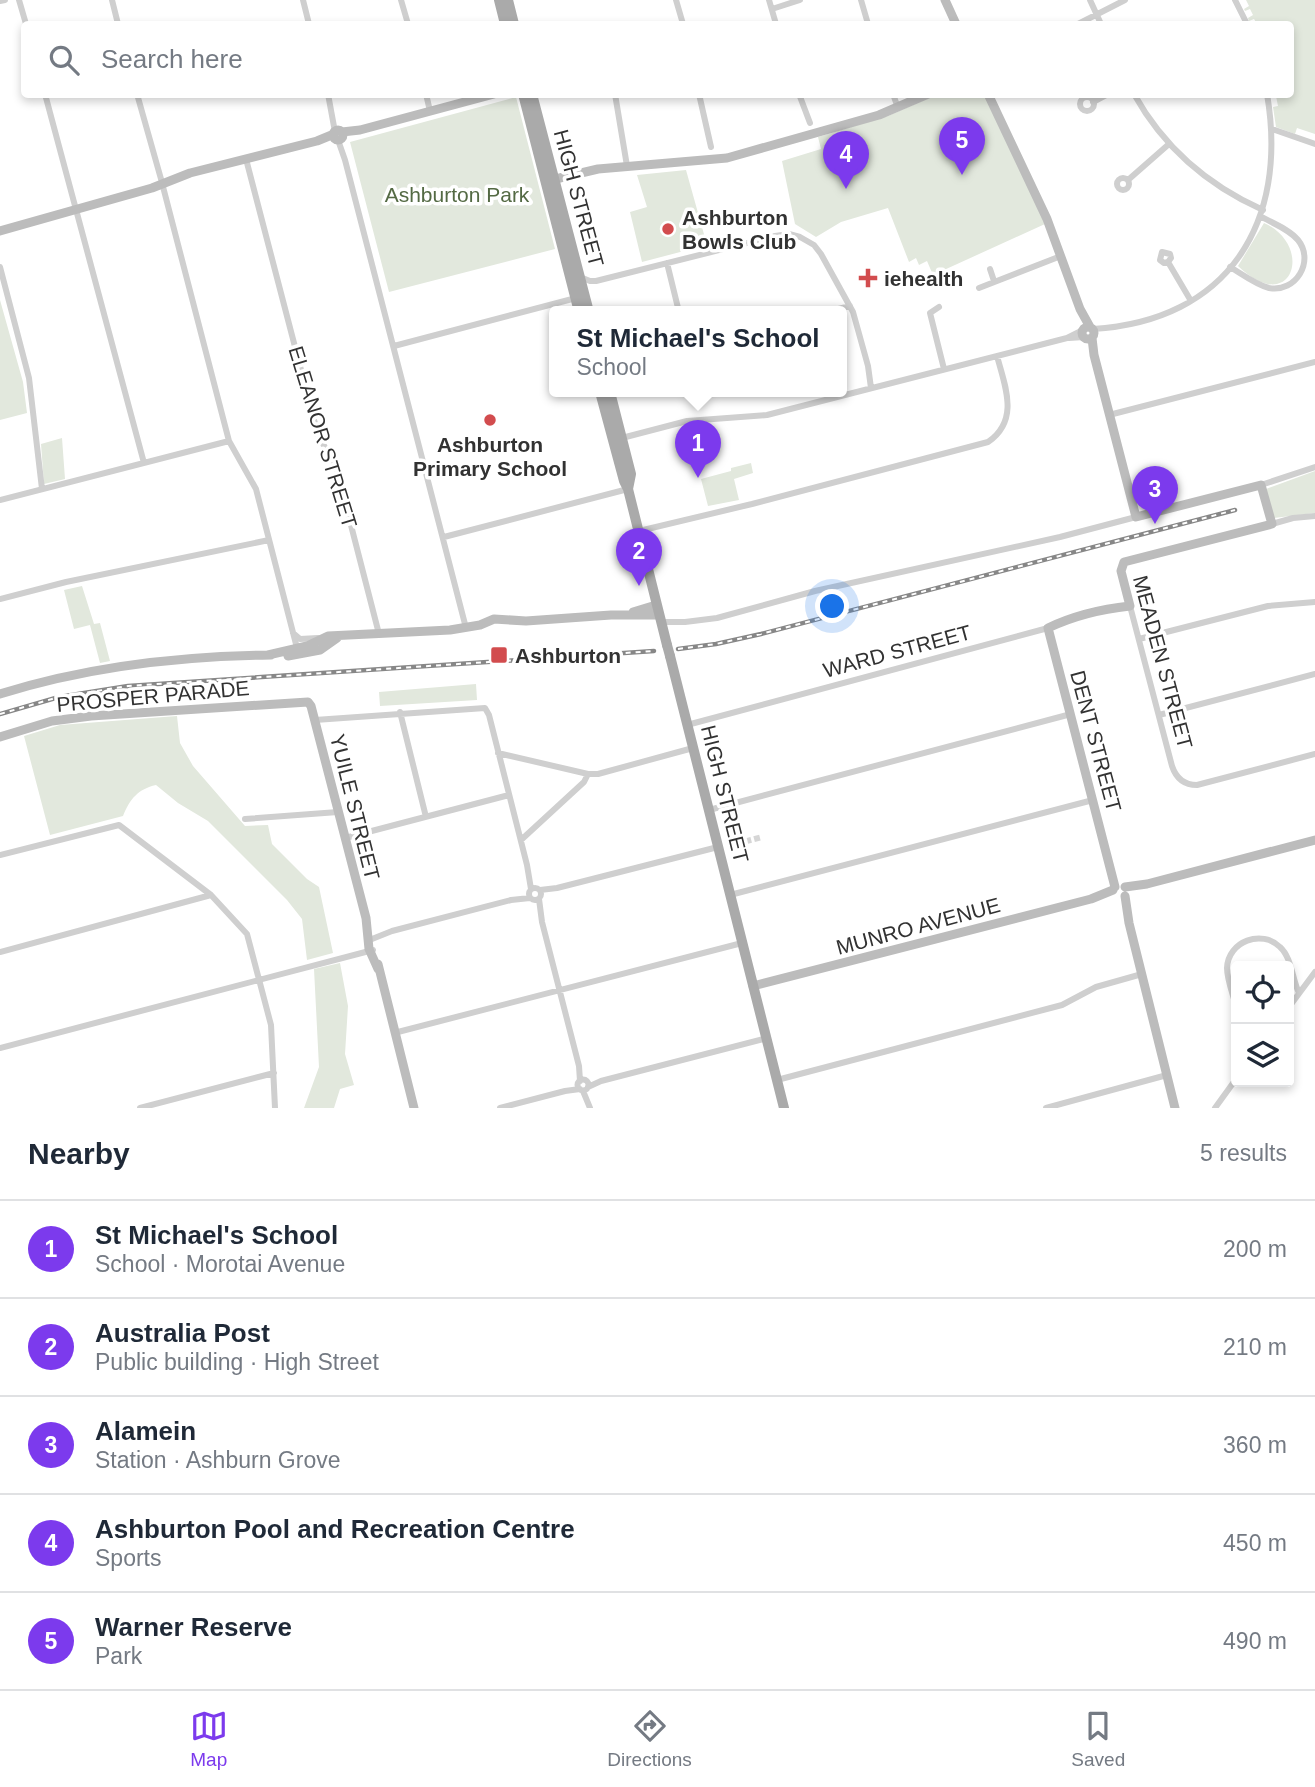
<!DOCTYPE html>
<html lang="en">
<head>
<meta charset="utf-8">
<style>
	body { margin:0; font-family:Helvetica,sans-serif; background:#f2f2f3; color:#1f2937 }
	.controls { position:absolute; right:21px; bottom:21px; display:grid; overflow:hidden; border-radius:7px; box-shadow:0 4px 10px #0003 }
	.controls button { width:63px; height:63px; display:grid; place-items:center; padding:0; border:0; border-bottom:2px solid #e0e1e3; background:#fff; color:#1f2937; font:35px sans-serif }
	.you { position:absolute; left:833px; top:607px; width:24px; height:24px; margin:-18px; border:5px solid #fff; border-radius:50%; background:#1a73e8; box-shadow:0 0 0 10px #1a73e833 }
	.badge { display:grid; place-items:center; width:46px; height:46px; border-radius:50%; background:#7c3aed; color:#fff; font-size:23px; font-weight:700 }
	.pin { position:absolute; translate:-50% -58px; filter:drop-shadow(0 2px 4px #0008) }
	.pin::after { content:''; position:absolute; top:37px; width:24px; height:21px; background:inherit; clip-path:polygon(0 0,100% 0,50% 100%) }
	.popup { position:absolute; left:549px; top:306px; width:298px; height:91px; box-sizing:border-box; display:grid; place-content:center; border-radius:7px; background:#fff; filter:drop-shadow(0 2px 5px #0005); font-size:23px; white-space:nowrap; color:#747a83 }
	.popup b { font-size:26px; color:#1f2937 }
	.popup::after { content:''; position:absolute; left:50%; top:100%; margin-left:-14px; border:14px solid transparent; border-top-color:#fff }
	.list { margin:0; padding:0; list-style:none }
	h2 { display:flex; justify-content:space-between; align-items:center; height:91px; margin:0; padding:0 28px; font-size:30px }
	h2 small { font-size:23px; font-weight:400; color:#747a83 }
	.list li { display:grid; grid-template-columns:46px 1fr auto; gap:21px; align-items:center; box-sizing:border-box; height:98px; padding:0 28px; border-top:2px solid #e0e1e3 }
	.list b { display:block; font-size:26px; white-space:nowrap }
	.list p { margin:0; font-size:23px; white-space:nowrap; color:#747a83 }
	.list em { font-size:23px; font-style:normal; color:#747a83 }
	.icon { flex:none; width:38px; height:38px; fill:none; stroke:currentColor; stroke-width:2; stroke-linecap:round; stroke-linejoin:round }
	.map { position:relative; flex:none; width:1315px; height:1108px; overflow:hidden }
	.search { position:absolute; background:#fff; box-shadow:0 4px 10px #0003; left:21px; right:21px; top:21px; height:77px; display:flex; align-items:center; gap:18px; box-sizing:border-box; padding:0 24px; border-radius:7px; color:#747a83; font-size:26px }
	.sheet { height:581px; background:#fff }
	nav { display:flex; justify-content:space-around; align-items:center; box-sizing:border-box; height:98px; border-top:2px solid #e0e1e3; background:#fff; font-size:19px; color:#747a83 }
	nav a { display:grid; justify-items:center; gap:4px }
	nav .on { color:#7c3aed }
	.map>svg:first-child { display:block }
	.green { fill:#e2e8dd }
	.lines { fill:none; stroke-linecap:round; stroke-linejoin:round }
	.street-tunnel { stroke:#d6d6d6; stroke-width:6; stroke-dasharray:6 3; stroke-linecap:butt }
	.street { stroke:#cfcfcf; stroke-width:6 }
	.secondary { stroke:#bcbcbc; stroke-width:9 }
	.primary { stroke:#aaa; stroke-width:10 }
	.rail-casing { stroke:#878787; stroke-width:4.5 }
	.rail { stroke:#fff; stroke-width:2; stroke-dasharray:5; stroke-linecap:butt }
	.primary-bridge { stroke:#aaa; stroke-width:10 }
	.poi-dot { fill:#d24c4e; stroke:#fff; stroke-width:2.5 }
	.labels { text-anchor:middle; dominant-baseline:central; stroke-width:7; stroke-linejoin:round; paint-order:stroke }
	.park-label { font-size:21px; fill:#546a44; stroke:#fff }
	.street-label { font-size:21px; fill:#323232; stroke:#fff }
	.poi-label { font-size:21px; font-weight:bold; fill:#323232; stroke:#fff; text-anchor:start }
</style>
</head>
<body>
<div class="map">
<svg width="1315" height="1108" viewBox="0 0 1315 1108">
	<rect width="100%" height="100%" fill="#fff"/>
	<!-- green -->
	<path class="green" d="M1246 0H1315V134L1297 128 1295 134 1276 127 1273 107 1278 106 1276 96 1271 97V95L1290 94V24H1257L1254 19 1249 21 1248 18 1253 15 1250 9 1245 11 1244 9 1249 6Z
		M936 95H985L1045 224 933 275 927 261 919 265 916 258 909 262 888 208 841 222 816 237 795 224 782 161 821 149 818 137 888 116Z
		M516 97 555 249 389 292 350 142Z
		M686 170 707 245 642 262 630 212 647 207 637 175Z
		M1264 223C1315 246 1292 318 1238 266Z
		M0 300 23 382 27 413 0 420Z
		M62 438 65 479 44 484 41 444Z
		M751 463 753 473 734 479 739 500 708 506 701 479 731 471V468Z
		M1315 471V513L1274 518 1266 489Z
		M82 586 94 624 100 623 110 661 100 663 90 625 74 629 64 590Z
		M476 684 477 700 380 706 379 692Z
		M177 716 180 743 193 766 245 826 268 825 272 844 307 879 319 887 333 953 307 960 302 919 287 900 208 821 178 803 156 785C138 789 130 799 123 816L50 835 24 736 60 725Z
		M340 963 348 1006 345 1054 354 1085 340 1089 334 1108H304L319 1067 314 969Z"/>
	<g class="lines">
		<!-- street-tunnel -->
		<path class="street-tunnel" d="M728 846 762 837"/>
		<!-- street -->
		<path class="street" d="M19 0 26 24
			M112 0 118 24
			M303 0 309 24
			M401 0 408 24
			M676 0 683 24
			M769 0 776 24
			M861 0 868 24
			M1090 0 1101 24
			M1235 0 1247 24
			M0 1 5 0
			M772 9 800 0
			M1078 24 1125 0
			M45 94 144 463
			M137 94 161 179 229 441 256 489 297 648
			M328 94 335 132
			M426 94 430 111
			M615 94 627 166
			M699 94 711 147
			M799 94 810 123
			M893 94 898 108
			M1134 94C1164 148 1207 185 1263 210
			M1080 104a7 7 0 1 1 14 0a7 7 0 1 1-14 0Z
			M1093 102 1108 94
			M1272 129 1315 144
			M338 140 345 160 466 628
			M246 159 318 435 336 467 379 634
			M1117 184a6 6 0 1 1 12 0a6 6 0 1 1-12 0Z
			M1128 180 1169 144
			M1168 262 1171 258 1170 254 1162 252 1160 260 1164 263 1168 262 1191 301
			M667 263 679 312
			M0 267 29 378 42 489
			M1230 267C1242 274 1256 285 1269 288 1296 293 1315 261 1298 240 1289 229 1272 223 1260 216
			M990 269 994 281
			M580 277 590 281H596L775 236 789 234 800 237 814 245 821 254 853 312 868 366 871 388
			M979 288 1061 256
			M939 307 930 313 944 369
			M827 312 850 306
			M1093 329C1228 321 1289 223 1267 94
			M1069 338 1084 337
			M394 346 576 298
			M1109 415 1315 362
			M618 439 687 421 767 415 1067 338 1083 330
			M1261 485 1315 467
			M0 500 229 441
			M1272 524 1293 518 1315 516
			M639 531 752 504 988 442C1020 420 1005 386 997 356
			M444 537 628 489
			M0 599 66 582 269 540
			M1130 606 1172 766C1176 778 1184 785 1197 785L1315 754
			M661 622H685L717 618 815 591 1060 537 1136 517
			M293 633 300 639 318 638
			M1139 639 1268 606 1315 602
			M400 712 426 817
			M1159 715 1315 674
			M315 720 485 708 489 715 527 865 531 889
			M687 725 1048 628
			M498 753 588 774
			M709 810 1071 714
			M245 819 338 812
			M345 838 509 795
			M521 840 584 782 588 774H598L693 748
			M0 855 119 825 211 895 247 934 271 1025 275 1108
			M529 894a6 6 0 1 1 12 0a6 6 0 1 1-12 0Z
			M540 890 557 888 718 847
			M730 895 1093 800
			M539 899 542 922 579 1066 580 1081
			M368 938 372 939 392 931 511 900 530 898
			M0 952 211 895
			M1236 1006C1233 994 1227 980 1227 968 1228 941 1262 929 1280 947 1292 958 1292 979 1299 993
			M1289 1007 1315 972
			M394 1033 742 943
			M0 1048 373 950
			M577.5 1085a5.5 5.5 0 1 1 11 0a5.5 5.5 0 1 1-11 0Z
			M777 1080 1062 1005 1096 987 1142 974
			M588 1087 601 1081 767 1038
			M583 1091 590 1108
			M140 1108 274 1073
			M500 1108 565 1091 580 1089
			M1046 1108 1167 1075
			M1215 1108 1236 1079"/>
		<!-- secondary -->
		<path class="secondary" d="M945 0 956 24
			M988 94 1047 219 1080 309 1090 327
			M333 135a5 5 0 1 1 10 0a5 5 0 1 1-10 0Z
			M342 132 360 130 494 94
			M547 181 598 169 727 158 879 115 928 94
			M0 231 152 188 190 173 317 141 334 134
			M1082 333a6 6 0 1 1 12 0a6 6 0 1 1-12 0Z
			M1092 338 1094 355 1136 517 1261 485 1272 524 1124 562 1121 571 1130 606C1102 609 1073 616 1048 628L1115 887
			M633 612 656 605
			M268 655 307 646 328 636 450 630 480 625 494 619 526 621 611 615H659
			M288 656 320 650 337 638
			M0 694C86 667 181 656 271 655
			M0 737 52 721 91 716 308 702 311 706 366 918 369 949 378 969
			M1125 887 1147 884 1315 840
			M1125 896 1129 923 1175 1108
			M378 964 414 1108
			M753 986 1091 899 1113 890"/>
		<!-- primary -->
		<path class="primary" d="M499 0 505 24
			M508 0 514 24
			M523 94 579 312
			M532 94 589 312
			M600 392 624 481 628 489 667 645
			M610 392 631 474 628 489
			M670 656 784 1108"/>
		<defs>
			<path id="rail" d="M678 649 716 644 761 634 1235 510
				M0 714 59 697 128 686 654 651"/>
		</defs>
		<!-- rail casing -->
		<use href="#rail" class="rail-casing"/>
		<!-- rail -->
		<use href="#rail" class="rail"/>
		<!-- primary-bridge -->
		<path class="primary-bridge" d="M667 645 670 656"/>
	</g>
	<!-- markers -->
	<g class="poi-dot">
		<circle cx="668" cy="229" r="7"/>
		<path d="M864.5 267.5h7v7h7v7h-7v7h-7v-7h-7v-7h7z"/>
		<circle cx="490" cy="420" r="7"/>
		<rect x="490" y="646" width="18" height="18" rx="3.5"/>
	</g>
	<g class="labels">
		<!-- park labels -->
		<g class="park-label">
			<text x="457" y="194">Ashburton Park</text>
		</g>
		<!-- street labels -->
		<g class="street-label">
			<text transform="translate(579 198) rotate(75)">HIGH STREET</text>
			<text transform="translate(323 437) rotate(73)">ELEANOR STREET</text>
			<text transform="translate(897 651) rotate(-15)">WARD STREET</text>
			<text transform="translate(1163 662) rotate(75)">MEADEN STREET</text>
			<text transform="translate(153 696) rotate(-5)">PROSPER PARADE</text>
			<text transform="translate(1096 741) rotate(75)">DENT STREET</text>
			<text transform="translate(725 794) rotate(76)">HIGH STREET</text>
			<text transform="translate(355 807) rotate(76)">YUILE STREET</text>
			<text transform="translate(918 926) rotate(-15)">MUNRO AVENUE</text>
		</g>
		<!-- poi labels -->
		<g class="poi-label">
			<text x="682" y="217">Ashburton<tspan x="682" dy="24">Bowls Club</tspan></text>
			<text x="884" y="278">iehealth</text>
			<text x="490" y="444" text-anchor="middle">Ashburton<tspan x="490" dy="24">Primary School</tspan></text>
			<text x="515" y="655">Ashburton</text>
		</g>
	</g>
</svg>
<div class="controls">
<button><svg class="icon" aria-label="locate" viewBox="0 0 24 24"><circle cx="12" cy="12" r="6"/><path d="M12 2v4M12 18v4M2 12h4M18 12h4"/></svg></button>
<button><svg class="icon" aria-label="layers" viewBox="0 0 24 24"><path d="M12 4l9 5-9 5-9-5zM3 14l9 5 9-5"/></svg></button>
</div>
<div class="you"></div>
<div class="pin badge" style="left:698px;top:478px">1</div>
<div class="popup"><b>St Michael's School</b>School</div>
<div class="pin badge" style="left:639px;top:586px">2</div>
<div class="pin badge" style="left:1155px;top:524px">3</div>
<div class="pin badge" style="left:846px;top:189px">4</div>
<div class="pin badge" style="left:962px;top:175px">5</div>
<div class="search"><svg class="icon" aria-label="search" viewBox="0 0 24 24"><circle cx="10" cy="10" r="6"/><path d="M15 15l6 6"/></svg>Search here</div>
</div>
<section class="sheet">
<h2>Nearby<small>5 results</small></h2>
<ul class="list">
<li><span class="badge">1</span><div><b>St Michael's School</b><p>School · Morotai Avenue</p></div><em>200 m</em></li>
<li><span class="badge">2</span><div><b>Australia Post</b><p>Public building · High Street</p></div><em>210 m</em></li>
<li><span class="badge">3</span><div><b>Alamein</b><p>Station · Ashburn Grove</p></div><em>360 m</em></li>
<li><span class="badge">4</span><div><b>Ashburton Pool and Recreation Centre</b><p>Sports</p></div><em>450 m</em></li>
<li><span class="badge">5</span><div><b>Warner Reserve</b><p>Park</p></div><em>490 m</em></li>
</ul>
</section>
<nav>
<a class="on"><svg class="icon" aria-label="map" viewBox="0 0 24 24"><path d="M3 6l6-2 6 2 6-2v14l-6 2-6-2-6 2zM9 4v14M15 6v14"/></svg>Map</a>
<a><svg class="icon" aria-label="directions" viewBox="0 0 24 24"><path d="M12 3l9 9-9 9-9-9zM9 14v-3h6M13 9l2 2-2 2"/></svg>Directions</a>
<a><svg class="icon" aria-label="saved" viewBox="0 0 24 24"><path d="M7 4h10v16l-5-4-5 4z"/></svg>Saved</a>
</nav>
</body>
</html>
